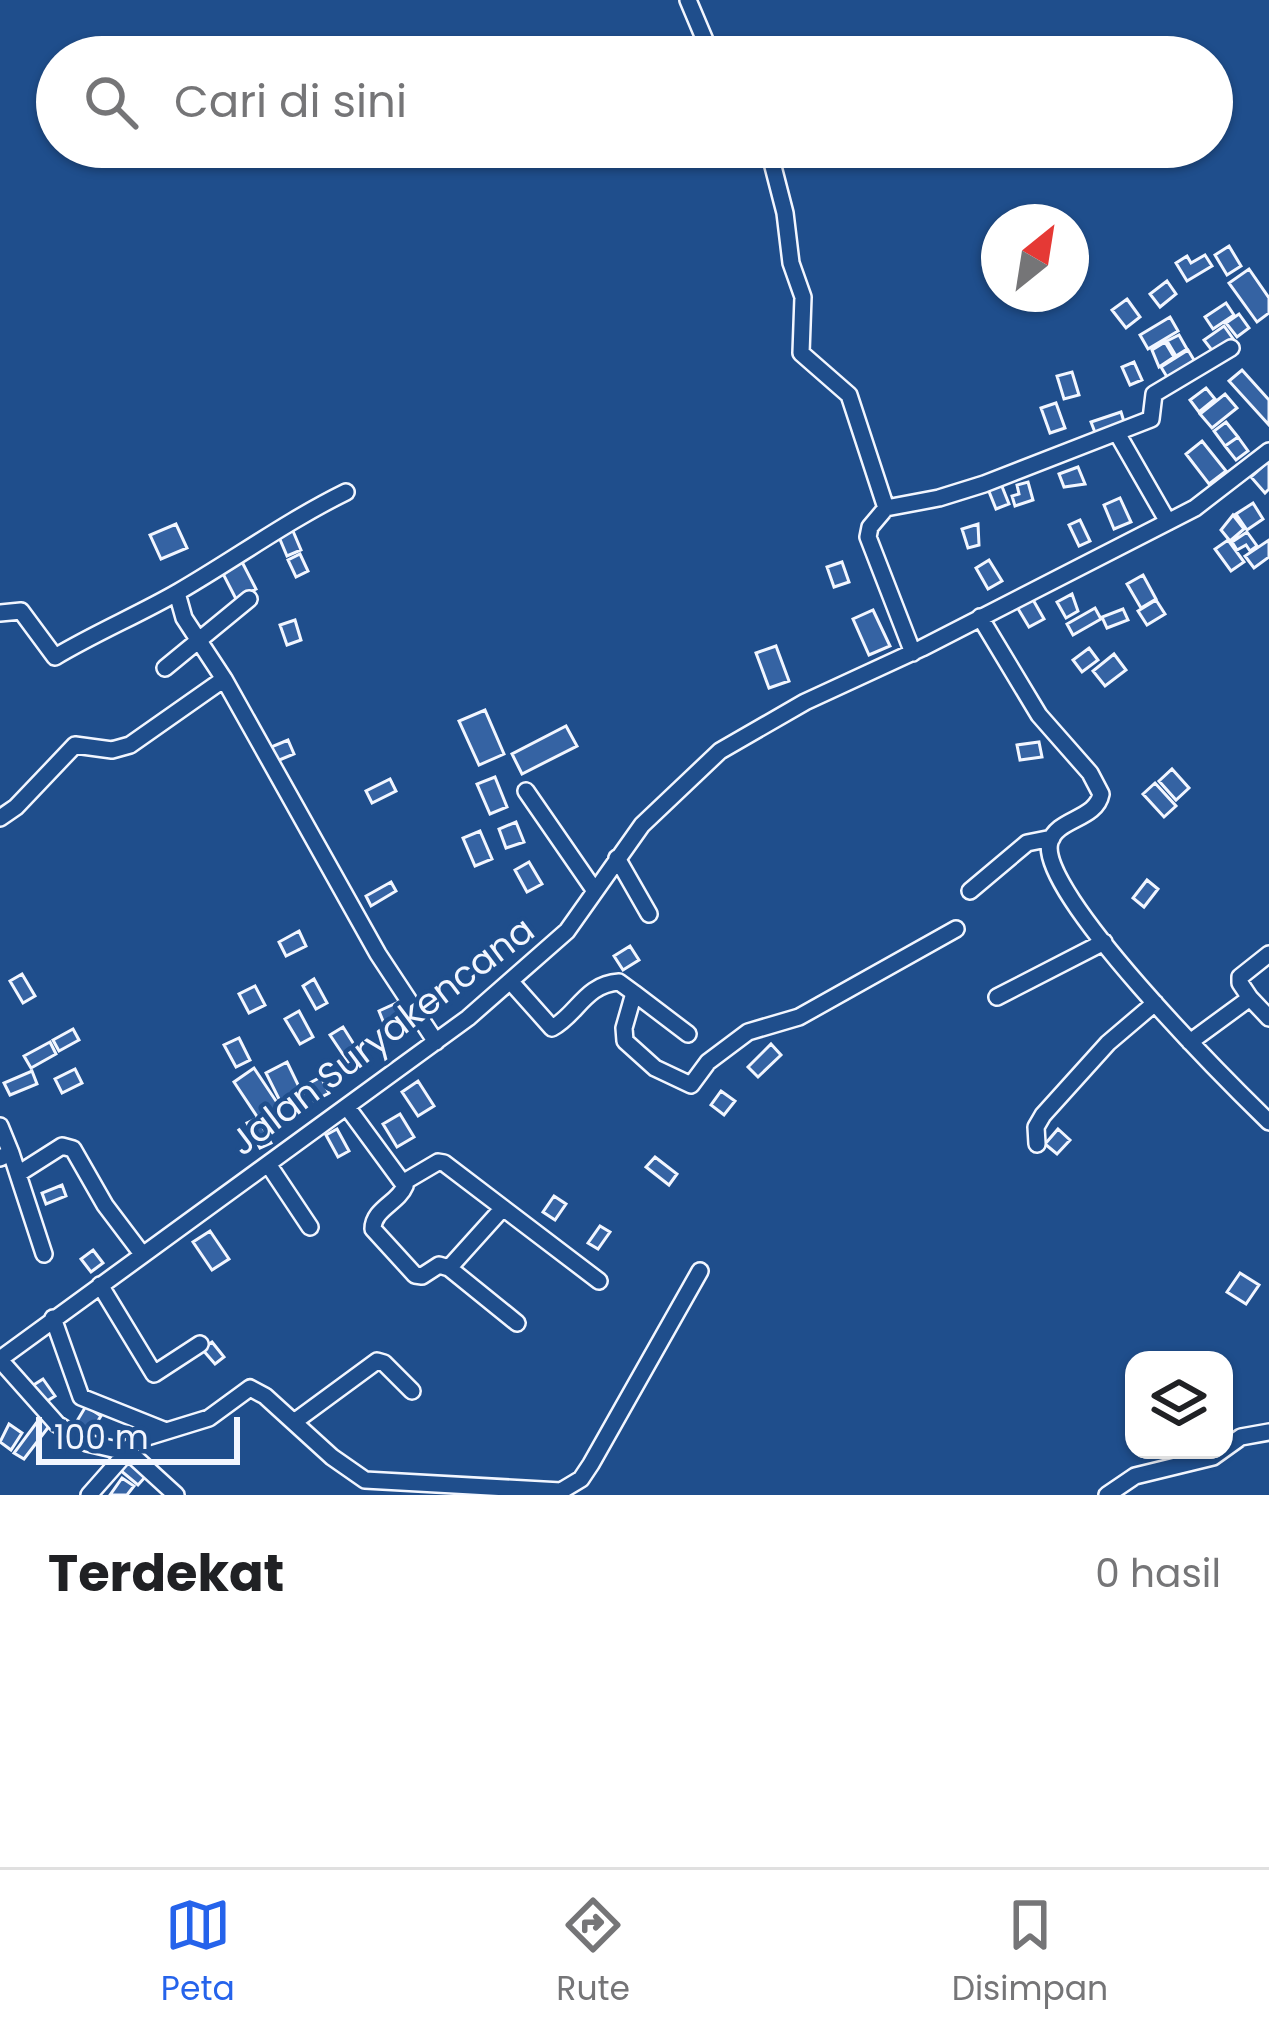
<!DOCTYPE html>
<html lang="id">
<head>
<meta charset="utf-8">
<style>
	body { margin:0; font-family:Poppins,sans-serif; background:#f6f6f6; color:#202124 }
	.controls { position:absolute; right:36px; bottom:36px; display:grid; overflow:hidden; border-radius:24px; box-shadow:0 3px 9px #0004 }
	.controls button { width:108px; height:108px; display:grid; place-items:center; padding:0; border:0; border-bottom:3px solid #e0e0e0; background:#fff; color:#202124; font:60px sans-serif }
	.compass { position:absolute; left:981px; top:204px; width:108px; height:108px; border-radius:50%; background:#fff; box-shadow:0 3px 9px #0004; rotate:30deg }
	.scale { position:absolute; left:36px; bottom:30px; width:204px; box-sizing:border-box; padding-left:12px; border:6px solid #f2f6ff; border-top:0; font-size:33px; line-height:42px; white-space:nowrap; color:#f2f6ff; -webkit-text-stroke:9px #1f4e8c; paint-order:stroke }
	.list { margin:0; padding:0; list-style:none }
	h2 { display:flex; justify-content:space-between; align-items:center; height:156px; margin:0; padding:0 48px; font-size:51px }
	h2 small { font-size:39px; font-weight:400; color:#757577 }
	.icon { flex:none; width:66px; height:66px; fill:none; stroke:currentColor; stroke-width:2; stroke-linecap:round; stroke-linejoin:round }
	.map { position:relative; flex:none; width:1269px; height:1495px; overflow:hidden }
	.search { position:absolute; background:#fff; box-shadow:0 3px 9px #0004; left:36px; right:36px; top:36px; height:132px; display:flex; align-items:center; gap:30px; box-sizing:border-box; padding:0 42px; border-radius:66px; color:#757577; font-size:45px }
	.sheet { height:372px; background:#fff }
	nav { display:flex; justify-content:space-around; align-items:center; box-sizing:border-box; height:168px; border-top:3px solid #e0e0e0; background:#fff; font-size:33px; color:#757577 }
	nav a { display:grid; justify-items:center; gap:6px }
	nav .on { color:#2563eb }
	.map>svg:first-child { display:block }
	.building { fill:#3563a3; stroke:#f2f6ff; stroke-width:3 }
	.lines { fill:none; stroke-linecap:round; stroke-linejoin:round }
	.minor-casing { stroke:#f2f6ff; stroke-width:20 }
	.minor { stroke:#1f4e8c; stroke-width:15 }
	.labels { text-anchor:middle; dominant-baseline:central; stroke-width:9; stroke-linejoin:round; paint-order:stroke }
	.street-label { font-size:36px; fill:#f2f6ff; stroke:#1f4e8c }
</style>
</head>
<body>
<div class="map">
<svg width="1269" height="1495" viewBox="0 0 1269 1495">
	<rect width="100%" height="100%" fill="#1f4e8c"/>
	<!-- building -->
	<path class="building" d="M1229 246 1241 266 1227 275 1215 255Z
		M1205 255 1212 266 1187 281 1176 263 1187 256 1191 263Z
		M1249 269 1269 298V313L1257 322 1229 283Z
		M1167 281 1176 294 1160 307 1150 294Z
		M1127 299 1140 317 1126 328 1112 310Z
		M1226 303 1234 315 1213 329 1205 317Z
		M1239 314 1249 328 1237 337 1226 323Z
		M1170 317 1178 331 1148 349 1140 335Z
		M1224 326 1234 340 1214 353 1204 340Z
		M1179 335 1187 349 1176 356 1167 341Z
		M1165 342 1174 357 1159 367 1152 350Z
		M1188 350 1197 365 1170 382 1161 367Z
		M1134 362 1142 380 1130 385 1122 367Z
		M1242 370 1269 400V425L1229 381Z
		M1072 372 1079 395 1064 399 1057 376Z
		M1206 388 1215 399 1199 412 1190 400Z
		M1225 394 1237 408 1212 428 1200 414Z
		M1056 403 1065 428 1050 433 1041 408Z
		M1121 412 1125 425 1096 435 1091 422Z
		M1226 422 1238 437 1225 446 1214 431Z
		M1238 437 1248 451 1236 460 1225 446Z
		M1202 441 1226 471 1209 484 1186 454Z
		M1269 461V489L1265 493 1251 477Z
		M1078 467 1085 484 1064 487 1059 474Z
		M1028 482 1033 500 1015 506 1012 496 1019 494 1017 485Z
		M1001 484 1009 504 996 509 988 489Z
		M1120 498 1131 522 1114 529 1104 505Z
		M1253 503 1263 519 1247 530 1236 514Z
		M1233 515 1244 529 1230 541 1221 530Z
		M1080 520 1090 541 1079 546 1069 525Z
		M176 524 187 548 161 559 150 535Z
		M290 524 301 550 287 556 276 530Z
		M978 524 979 545 968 548 962 529Z
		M1247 532 1257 546 1250 551 1246 545 1237 550 1232 542Z
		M1228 540 1244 562 1231 571 1215 549Z
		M1269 540V557L1254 568 1245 556Z
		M300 554 308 571 296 577 288 560Z
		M240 558 256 589 236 599 220 568Z
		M989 560 1002 581 988 589 976 568Z
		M842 562 849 582 834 587 827 567Z
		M1143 575 1156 599 1141 608 1127 584Z
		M1072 594 1078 611 1066 618 1057 602Z
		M1032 598 1044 619 1029 627 1017 607Z
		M1156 600 1165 614 1147 625 1138 611Z
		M1095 608 1101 619 1073 635 1067 624Z
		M1123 609 1128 620 1107 628 1102 617Z
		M873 610 890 646 869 655 853 619Z
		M295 620 301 640 287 645 280 625Z
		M776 646 789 681 769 688 756 653Z
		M1089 648 1098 660 1082 672 1073 660Z
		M1114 654 1126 670 1105 686 1093 671Z
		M485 710 504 754 479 765 459 721Z
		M566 726 577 746 522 774 512 754Z
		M288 740 294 754 277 761 271 747Z
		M1039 742 1042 757 1020 760 1017 745Z
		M1172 769 1189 788 1176 800 1159 781Z
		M495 777 507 807 490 814 477 784Z
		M390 779 396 791 372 803 366 791Z
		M1155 783 1176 806 1164 817 1143 794Z
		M516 822 524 842 506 848 499 829Z
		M480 831 492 859 475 866 463 838Z
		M529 862 542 884 527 892 515 870Z
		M1147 880 1158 889 1144 907 1133 898Z
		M391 882 396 891 371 906 366 896Z
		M299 931 306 946 286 956 279 942Z
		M630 946 639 960 623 970 614 956Z
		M22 974 35 996 23 1003 10 981Z
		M314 979 327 1003 316 1009 303 986Z
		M255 986 265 1005 249 1013 239 994Z
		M403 1000 409 1015 385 1026 379 1011Z
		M299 1011 313 1037 300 1044 285 1019Z
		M343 1027 360 1054 348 1062 330 1035Z
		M73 1029 79 1040 59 1051 53 1040Z
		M239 1038 250 1060 236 1067 224 1045Z
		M50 1042 56 1054 31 1068 24 1056Z
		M771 1044 781 1055 758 1077 748 1067Z
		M287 1062 303 1095 282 1105 266 1073Z
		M254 1068 282 1110 262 1124 234 1082Z
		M75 1069 82 1083 62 1093 55 1079Z
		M32 1071 37 1084 10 1095 4 1083Z
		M321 1077 329 1093 314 1101 306 1085Z
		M418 1081 434 1106 418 1116 402 1092Z
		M721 1091 735 1101 724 1115 711 1105Z
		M400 1114 414 1137 397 1147 383 1124Z
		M258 1118 271 1143 260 1148 247 1123Z
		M337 1129 349 1151 338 1157 326 1135Z
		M1058 1129 1070 1140 1057 1154 1045 1144Z
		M655 1157 677 1174 669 1185 646 1167Z
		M62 1185 66 1196 46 1204 42 1193Z
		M554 1196 566 1204 555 1220 543 1212Z
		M600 1226 610 1232 598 1249 588 1243Z
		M210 1231 229 1259 212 1270 193 1242Z
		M93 1250 103 1263 91 1272 81 1259Z
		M1240 1273 1259 1285 1246 1304 1227 1292Z
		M212 1342 224 1357 215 1364 202 1349Z
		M43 1379 55 1396 44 1403 32 1386Z
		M86 1406 101 1416 89 1435 74 1426Z
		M40 1418 50 1425 24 1459 14 1453Z
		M9 1424 22 1433 11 1450 0 1442Z
		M128 1460 147 1475 138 1485 120 1470Z
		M122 1478 134 1486 127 1495H110Z"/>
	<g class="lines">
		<defs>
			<path id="minor" d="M688 0 712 57
				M768 147 785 213 791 263 803 297 801 353 849 395 886 508 870 527 868 537 913 653
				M1117 433 1168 522
				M886 508 939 498 984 484 1151 419 1154 394 1231 348
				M177 593 184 618 224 679
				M0 613 21 611 55 657C95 633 138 615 178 592 235 559 287 521 346 492
				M980 617 1039 715 1090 773 1101 794C1096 820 1057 818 1050 842 1035 890 1231 1085 1269 1122
				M165 668 249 599
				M526 791 595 891
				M0 818 16 807 75 745 112 750 130 745 224 679 378 954 436 1042
				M617 858 649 914
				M970 891 1027 843 1052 838
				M511 982 552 1028C577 1015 585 984 619 982L634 993 624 1028 625 1041 655 1068 691 1085 708 1062 748 1032 799 1017 956 929
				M634 993 688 1034
				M997 997 1104 942
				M1250 998 1269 1018
				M1190 1042 1250 998 1240 983V977L1269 954
				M347 1107 405 1186C398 1203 373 1209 373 1229L415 1275 422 1276 439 1265 449 1268 517 1323
				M0 1126 11 1153
				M1037 1144 1036 1127 1043 1115 1108 1043 1155 1003
				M0 1158 11 1153 44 1254
				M268 1164 310 1227
				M18 1174 62 1146 73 1149 105 1205 142 1254
				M404 1182 438 1162 444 1163 599 1281
				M449 1268 503 1208
				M100 1285 154 1374 200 1344
				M53 1318 81 1397 166 1431
				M0 1359 468 1018 567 931 642 825 720 751 805 702 922 648 1195 508 1269 451
				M0 1360 57 1424 87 1443 130 1453 176 1495
				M294 1422 377 1361 384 1363 412 1391
				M124 1451 144 1438 209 1418 250 1388 265 1396 332 1457 365 1480 561 1491 581 1479 591 1464 700 1271
				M89 1495 127 1452
				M1107 1495 1135 1476 1213 1457 1241 1437 1269 1432"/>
		</defs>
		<!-- minor casing -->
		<use href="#minor" class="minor-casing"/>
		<!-- minor -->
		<use href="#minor" class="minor"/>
	</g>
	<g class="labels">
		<!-- street labels -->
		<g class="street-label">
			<text transform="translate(382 1036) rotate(-37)">Jalan Suryakencana</text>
		</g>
	</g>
</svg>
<div class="controls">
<button><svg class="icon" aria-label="layers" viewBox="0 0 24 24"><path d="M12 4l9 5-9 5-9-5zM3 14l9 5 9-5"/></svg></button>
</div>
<svg class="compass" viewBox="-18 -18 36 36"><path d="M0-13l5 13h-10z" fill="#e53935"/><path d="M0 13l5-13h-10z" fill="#757577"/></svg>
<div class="scale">100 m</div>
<div class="search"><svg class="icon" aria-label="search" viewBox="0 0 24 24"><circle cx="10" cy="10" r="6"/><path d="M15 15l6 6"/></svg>Cari di sini</div>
</div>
<section class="sheet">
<h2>Terdekat<small>0 hasil</small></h2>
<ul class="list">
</ul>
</section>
<nav>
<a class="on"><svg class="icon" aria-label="map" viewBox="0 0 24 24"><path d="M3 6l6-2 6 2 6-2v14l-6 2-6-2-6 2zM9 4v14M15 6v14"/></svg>Peta</a>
<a><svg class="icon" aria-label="directions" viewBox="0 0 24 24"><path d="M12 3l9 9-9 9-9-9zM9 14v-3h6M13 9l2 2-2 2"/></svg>Rute</a>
<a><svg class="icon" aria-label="saved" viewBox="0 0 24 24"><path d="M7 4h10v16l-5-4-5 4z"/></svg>Disimpan</a>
</nav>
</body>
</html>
